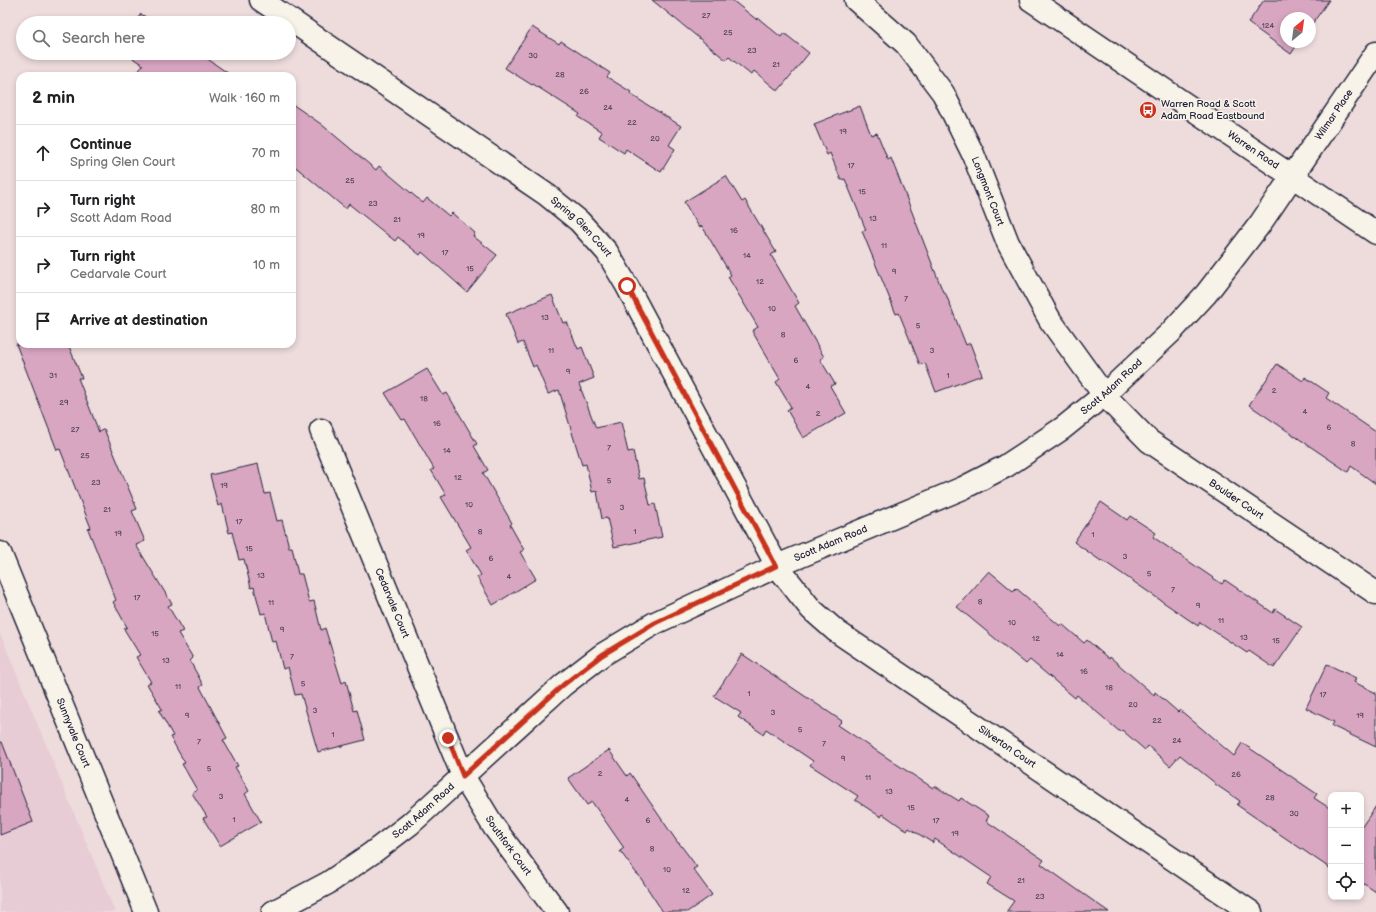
<!DOCTYPE html>
<html lang="en">
<head>
<meta charset="utf-8">
<style>
	body { margin:0; font-family:"Balsamiq Sans",sans-serif; background:#f6f6f6; color:#202124 }
	.controls { position:absolute; right:12px; bottom:12px; display:grid; overflow:hidden; border-radius:8px; box-shadow:0 2px 6px #0003 }
	.controls button { width:36px; height:36px; display:grid; place-items:center; padding:0; border:0; border-bottom:1px solid #e0e0e0; background:#fff; color:#202124; font:20px sans-serif }
	.compass { position:absolute; left:1280px; top:12px; width:36px; height:36px; border-radius:50%; background:#fff; box-shadow:0 2px 6px #0003; rotate:29deg }
	.stop { position:absolute; width:12px; height:12px; margin:-9px; border:3px solid #c8321e; border-radius:50%; background:#fff }
	.stop.end { background:#c8321e; border-color:#fff; box-shadow:0 1px 4px #0008 }
	.list { margin:0; padding:0; list-style:none }
	h2 { display:flex; justify-content:space-between; align-items:center; height:52px; margin:0; padding:0 16px; font-size:17px }
	h2 small { font-size:13px; font-weight:400; color:#757577 }
	.list li { display:grid; grid-template-columns:26px 1fr auto; gap:12px; align-items:center; box-sizing:border-box; height:56px; padding:0 16px; border-top:1px solid #e0e0e0 }
	.list b { display:block; font-size:15px; white-space:nowrap }
	.list p { margin:0; font-size:13px; white-space:nowrap; color:#757577 }
	.list em { font-size:13px; font-style:normal; color:#757577 }
	.icon { flex:none; width:22px; height:22px; fill:none; stroke:currentColor; stroke-width:2; stroke-linecap:round; stroke-linejoin:round }
	.map { position:relative; flex:none; width:1376px; height:912px; overflow:hidden }
	.search { position:absolute; background:#fff; box-shadow:0 2px 6px #0003; left:16px; top:16px; width:280px; height:44px; display:flex; align-items:center; gap:10px; box-sizing:border-box; padding:0 14px; border-radius:22px; color:#757577; font-size:15px }
	.panel { position:absolute; background:#fff; box-shadow:0 2px 6px #0003; left:16px; top:72px; width:280px; height:276px; border-radius:12px }
	.map>svg:first-child { display:block }
	.built { fill:#e8ccd5 }
	.building { fill:#d9a6c2; stroke:#22223b }
	.lines { fill:none; stroke-linecap:round; stroke-linejoin:round }
	.street-casing { stroke:#22223b; stroke-width:25 }
	.secondary-casing { stroke:#22223b; stroke-width:25 }
	.street { stroke:#f7f3e8; stroke-width:22 }
	.secondary { stroke:#f7f3e8; stroke-width:22 }
	.route { stroke:#c8321e; stroke-width:5 }
	.labels { text-anchor:middle; dominant-baseline:central; stroke-width:3; stroke-linejoin:round; paint-order:stroke }
	.number-label { font-size:8px; fill:#50435d }
	.poi-label { font-size:10px; fill:#22223b; stroke:#f7f3e8; text-anchor:start }
	.street-label { font-size:10px; fill:#22223b; stroke:#f7f3e8 }
</style>
</head>
<body>
<div class="map">
<svg width="1376" height="912" viewBox="0 0 1376 912">
	<rect width="100%" height="100%" fill="#eedcdd"/>
	<filter id="ink" filterUnits="userSpaceOnUse"><feTurbulence type="fractalNoise" baseFrequency=".025" numOctaves="2"/><feDisplacementMap in="SourceGraphic" scale="8" xChannelSelector="R" yChannelSelector="G"/><feConvolveMatrix kernelMatrix="1 2 1 2 8 2 1 2 1" color-interpolation-filters="sRGB"/></filter>
	<g filter="url(#ink)">
		<!-- built -->
		<path class="built" d="M0 633 115 912H0Z"/>
		<!-- building -->
		<path class="building" d="M652 0H732L757 20 758 18 781 37 784 33 809 53 778 91 754 71 751 75 729 57 726 60Z
			M1264 0H1329L1310 27V18H1286V42H1299L1291 54 1248 23Z
			M141 14 155 23H134Z
			M532 27 559 44 561 41 610 73 607 77 631 92 630 94 681 126 669 145 675 149 661 172 626 149 624 153 599 137 602 132 578 117 580 114 533 84 532 85 505 68Z
			M125 53H199L232 76H135L143 65Z
			M292 104 321 124 376 170 379 166 423 203 427 198 449 216 452 213 475 233 473 236 497 255 467 292 422 252 420 255 398 237 395 241 349 204 346 209 292 164Z
			M860 106 871 135 877 133 888 160 891 158 943 292H945L966 345 970 343 982 375 936 392 925 363 920 365 899 313 896 314 862 231 866 230 845 179 841 180 830 153 827 155 814 124Z
			M726 176 742 202 745 200 776 252 771 255 799 303 795 306 824 357 820 359 835 384 830 386 846 413 803 438 787 410 791 407 776 382 780 379 752 331 758 327 728 277 731 275 702 226 699 227 684 202Z
			M552 295 563 323 567 322 578 349 582 347 594 378 579 384 596 428 621 422 628 452 633 451 639 479 644 478 650 505 655 504 662 537 614 547 607 518 602 519 597 491 592 492 586 464 582 465 559 390 548 394 536 365 533 367 523 342 518 344 506 314Z
			M16 344H68L82 378H78L99 432 104 429 137 509 132 511 145 541 136 545 172 604 168 606 183 631 178 633 193 658 190 661 203 685 200 687 227 738 223 740 238 766 235 767 249 791 245 794 261 822 220 846 203 818 207 817 192 793 197 790 182 764 185 763 170 737 173 736 159 711 162 709 147 684 151 682 136 657 140 655 124 629 127 627 113 602 116 600 88 529 91 528 60 449 57 450Z
			M1277 364 1303 381 1305 377 1329 393 1326 398 1376 432V484L1351 466 1348 472 1249 405Z
			M427 369 443 395 447 393 477 444 474 446 488 470 483 473 512 523 510 525 524 550 520 552 536 579 493 605 477 577 481 575 466 550 471 547 441 497 446 495 431 470 434 469 405 419 402 420 385 393Z
			M258 464 265 494 270 493 277 521 282 520 289 547H292L298 574H302L309 602 314 601 321 630 325 628 342 683 346 681 354 711 357 710 365 740 318 752 301 694 295 695 288 667 283 669 276 641 272 642 265 613 261 614 254 587 251 588 244 559 239 560 232 532 229 533 222 504 218 506 210 475Z
			M1101 502 1127 520 1130 516 1156 533 1153 537 1222 584 1225 580 1273 613 1275 609 1302 627 1274 668 1249 651 1247 653 1200 622 1198 626 1102 560 1101 561 1074 542Z
			M989 571 1013 591 1016 588 1060 626 1062 624 1084 643 1087 640 1109 659 1110 657 1154 695 1155 692 1178 712 1180 710 1234 756 1242 743 1317 794 1314 798 1331 809V869L1237 805 1240 801 1215 784V783L1180 755 1170 766 1148 746 1145 750 1122 730 1120 732 1077 695 1075 698 1030 660 1026 664 957 607Z
			M742 654 842 721 838 725 910 773 933 788 935 786 959 801 961 798 989 816 986 821 1044 860 1041 864 1109 912H1006L1014 901 987 884 991 877 935 839 933 843 909 828 907 831 883 814 881 817 855 800 858 796 810 765 813 761 766 729 763 734 738 717 741 713 714 696Z
			M1327 664 1356 678 1354 682 1376 693V747L1332 726 1334 722 1306 708Z
			M0 742H2L33 822 0 835Z
			M609 750 627 776 630 773 678 843H679L697 867 693 869 712 895 687 912H663L638 874H637L620 851 624 848 592 802 587 805 568 778Z
			M1376 806V892L1361 882V828Z"/>
		<g class="lines">
			<defs>
				<g id="street">
					<path id="s1" d="M261 0 547 195 579 221 607 252 627 286 777 566 811 609 836 631 1251 912"/>
					<path id="s2" d="M856 0 906 44 943 93 973 154 1008 243 1050 320 1104 395 1149 441 1376 593"/>
					<path id="s3" d="M321 430 463 776 494 827 557 912"/>
					<path id="s4" d="M0 553 146 912"/>
					<path id="s5" d="M273 912 328 883 372 853 410 824 563 685 602 655 655 623 777 566 963 488 1006 466 1063 428 1104 395 1170 333 1206 294 1260 224 1376 53"/>
				</g>
				<g id="secondary">
					<path id="s6" d="M1031 0 1376 233"/>
				</g>
			</defs>
			<!-- street casing -->
			<use href="#street" class="street-casing"/>
			<!-- secondary casing -->
			<use href="#secondary" class="secondary-casing"/>
			<!-- street -->
			<use href="#street" class="street"/>
			<!-- secondary -->
			<use href="#secondary" class="secondary"/>
		</g>
	</g>
	<g class="lines" filter="url(#ink)">
		<!-- route -->
		<path class="route" d="M448 738 463 776 563 685 602 655 655 623 776 566 627 286"/>
	</g>
	<!-- icons -->
	<defs>
		<symbol id="bus-disc" viewBox="-11 -11 22 22"><circle r="9.5" fill="#c8321e" stroke="#f7f3e8"/><path d="M-5-6H5V4H4V6H2V4H-2V6H-4V4H-5ZM-3.5-4V0h7V-4ZM-3.5 1.2v1.5H-2V1.2ZM2 1.2v1.5H3.5V1.2Z" fill="#fff"/></symbol>
	</defs>
	<g fill-rule="evenodd">
		<use href="#bus-disc" x="1138" y="100" width="20" height="20"/>
	</g>
	<g class="labels">
		<!-- number labels -->
		<g class="number-label">
			<text x="706" y="15">27</text>
			<text x="1268" y="25">124</text>
			<text x="728" y="32">25</text>
			<text x="752" y="50">23</text>
			<text x="533" y="55">30</text>
			<text x="776" y="64">21</text>
			<text x="560" y="74">28</text>
			<text x="584" y="91">26</text>
			<text x="608" y="107">24</text>
			<text x="632" y="122">22</text>
			<text x="843" y="131">19</text>
			<text x="655" y="138">20</text>
			<text x="851" y="165">17</text>
			<text x="350" y="180">25</text>
			<text x="862" y="191">15</text>
			<text x="373" y="203">23</text>
			<text x="873" y="218">13</text>
			<text x="397" y="219">21</text>
			<text x="734" y="230">16</text>
			<text x="421" y="235">19</text>
			<text x="884" y="245">11</text>
			<text x="445" y="252">17</text>
			<text x="747" y="255">14</text>
			<text x="470" y="268">15</text>
			<text x="894" y="271">9</text>
			<text x="760" y="281">12</text>
			<text x="906" y="298">7</text>
			<text x="772" y="308">10</text>
			<text x="545" y="317">13</text>
			<text x="918" y="325">5</text>
			<text x="783" y="334">8</text>
			<text x="551" y="350">11</text>
			<text x="932" y="350">3</text>
			<text x="796" y="360">6</text>
			<text x="568" y="371">9</text>
			<text x="53" y="375">31</text>
			<text x="948" y="375">1</text>
			<text x="808" y="386">4</text>
			<text x="1274" y="390">2</text>
			<text x="424" y="398">18</text>
			<text x="64" y="402">29</text>
			<text x="1305" y="411">4</text>
			<text x="818" y="413">2</text>
			<text x="437" y="423">16</text>
			<text x="1329" y="427">6</text>
			<text x="75" y="429">27</text>
			<text x="1353" y="443">8</text>
			<text x="609" y="447">7</text>
			<text x="447" y="450">14</text>
			<text x="85" y="455">25</text>
			<text x="458" y="477">12</text>
			<text x="609" y="480">5</text>
			<text x="96" y="482">23</text>
			<text x="224" y="485">19</text>
			<text x="469" y="504">10</text>
			<text x="622" y="507">3</text>
			<text x="107" y="509">21</text>
			<text x="239" y="521">17</text>
			<text x="480" y="531">8</text>
			<text x="635" y="531">1</text>
			<text x="118" y="533">19</text>
			<text x="1093" y="534">1</text>
			<text x="249" y="548">15</text>
			<text x="1125" y="556">3</text>
			<text x="491" y="558">6</text>
			<text x="1149" y="573">5</text>
			<text x="261" y="575">13</text>
			<text x="509" y="576">4</text>
			<text x="1173" y="589">7</text>
			<text x="137" y="597">17</text>
			<text x="980" y="601">8</text>
			<text x="271" y="602">11</text>
			<text x="1198" y="605">9</text>
			<text x="1221" y="620">11</text>
			<text x="1012" y="622">10</text>
			<text x="282" y="629">9</text>
			<text x="155" y="633">15</text>
			<text x="1244" y="637">13</text>
			<text x="1036" y="638">12</text>
			<text x="1276" y="640">15</text>
			<text x="1060" y="654">14</text>
			<text x="292" y="656">7</text>
			<text x="166" y="660">13</text>
			<text x="1084" y="671">16</text>
			<text x="303" y="683">5</text>
			<text x="178" y="686">11</text>
			<text x="1109" y="687">18</text>
			<text x="749" y="693">1</text>
			<text x="1323" y="694">17</text>
			<text x="1133" y="704">20</text>
			<text x="315" y="710">3</text>
			<text x="773" y="712">3</text>
			<text x="187" y="715">9</text>
			<text x="1360" y="715">19</text>
			<text x="1157" y="720">22</text>
			<text x="800" y="729">5</text>
			<text x="333" y="734">1</text>
			<text x="1177" y="740">24</text>
			<text x="199" y="741">7</text>
			<text x="824" y="743">7</text>
			<text x="843" y="758">9</text>
			<text x="209" y="768">5</text>
			<text x="600" y="773">2</text>
			<text x="1236" y="774">26</text>
			<text x="868" y="777">11</text>
			<text x="889" y="791">13</text>
			<text x="221" y="796">3</text>
			<text x="1270" y="797">28</text>
			<text x="627" y="799">4</text>
			<text x="911" y="807">15</text>
			<text x="1294" y="813">30</text>
			<text x="234" y="819">1</text>
			<text x="648" y="820">6</text>
			<text x="936" y="820">17</text>
			<text x="955" y="833">19</text>
			<text x="652" y="848">8</text>
			<text x="667" y="869">10</text>
			<text x="1021" y="880">21</text>
			<text x="686" y="890">12</text>
			<text x="1040" y="896">23</text>
		</g>
		<!-- poi labels -->
		<g class="poi-label">
			<text x="1161" y="104">Warren Road &amp; Scott<tspan x="1161" dy="12">Adam Road Eastbound</tspan></text>
		</g>
		<!-- street labels -->
		<g class="street-label">
			<text stroke="none"><textPath href="#s5" startOffset="1351">Wilmar Place</textPath></text>
			<text stroke="none"><textPath href="#s6" startOffset="268">Warren Road</textPath></text>
			<text stroke="none"><textPath href="#s2" startOffset="236">Longmont Court</textPath></text>
			<text stroke="none"><textPath href="#s1" startOffset="393">Spring Glen Court</textPath></text>
			<text stroke="none"><textPath href="#s5" startOffset="998">Scott Adam Road</textPath></text>
			<text stroke="none"><textPath href="#s2" startOffset="641">Boulder Court</textPath></text>
			<text stroke="none"><textPath href="#s5" startOffset="674">Scott Adam Road</textPath></text>
			<text stroke="none"><textPath href="#s3" startOffset="187">Cedarvale Court</textPath></text>
			<text stroke="none"><textPath href="#s4" startOffset="194">Sunnyvale Court</textPath></text>
			<text stroke="none"><textPath href="#s1" startOffset="1081">Silverton Court</textPath></text>
			<text stroke="none"><textPath href="#s5" startOffset="182">Scott Adam Road</textPath></text>
			<text stroke="none"><textPath href="#s3" startOffset="457">Southfork Court</textPath></text>
		</g>
	</g>
</svg>
<div class="controls">
<button>+</button>
<button>−</button>
<button><svg class="icon" aria-label="locate" viewBox="0 0 24 24"><circle cx="12" cy="12" r="6"/><path d="M12 2v4M12 18v4M2 12h4M18 12h4"/></svg></button>
</div>
<svg class="compass" viewBox="-18 -18 36 36"><path d="M0-13l5 13h-10z" fill="#e53935"/><path d="M0 13l5-13h-10z" fill="#757577"/></svg>
<div class="stop" style="left:627px;top:286px"></div>
<div class="stop end" style="left:448px;top:738px"></div>
<div class="search"><svg class="icon" aria-label="search" viewBox="0 0 24 24"><circle cx="10" cy="10" r="6"/><path d="M15 15l6 6"/></svg>Search here</div>
<section class="panel">
<h2>2 min<small>Walk · 160 m</small></h2>
<ul class="list">
<li><svg class="icon" aria-label="ahead" viewBox="0 0 24 24"><path d="M12 20V5M6 11l6-6 6 6"/></svg><div><b>Continue</b><p>Spring Glen Court</p></div><em>70 m</em></li>
<li><svg class="icon" aria-label="right" viewBox="0 0 24 24"><path d="M7 20v-9h11M14 6l5 5-5 5"/></svg><div><b>Turn right</b><p>Scott Adam Road</p></div><em>80 m</em></li>
<li><svg class="icon" aria-label="right" viewBox="0 0 24 24"><path d="M7 20v-9h11M14 6l5 5-5 5"/></svg><div><b>Turn right</b><p>Cedarvale Court</p></div><em>10 m</em></li>
<li><svg class="icon" aria-label="arrive" viewBox="0 0 24 24"><path d="M6 21V4h12l-3 4 3 4H6"/></svg><div><b>Arrive at destination</b></div></li>
</ul>
</section>
</div>
</body>
</html>
